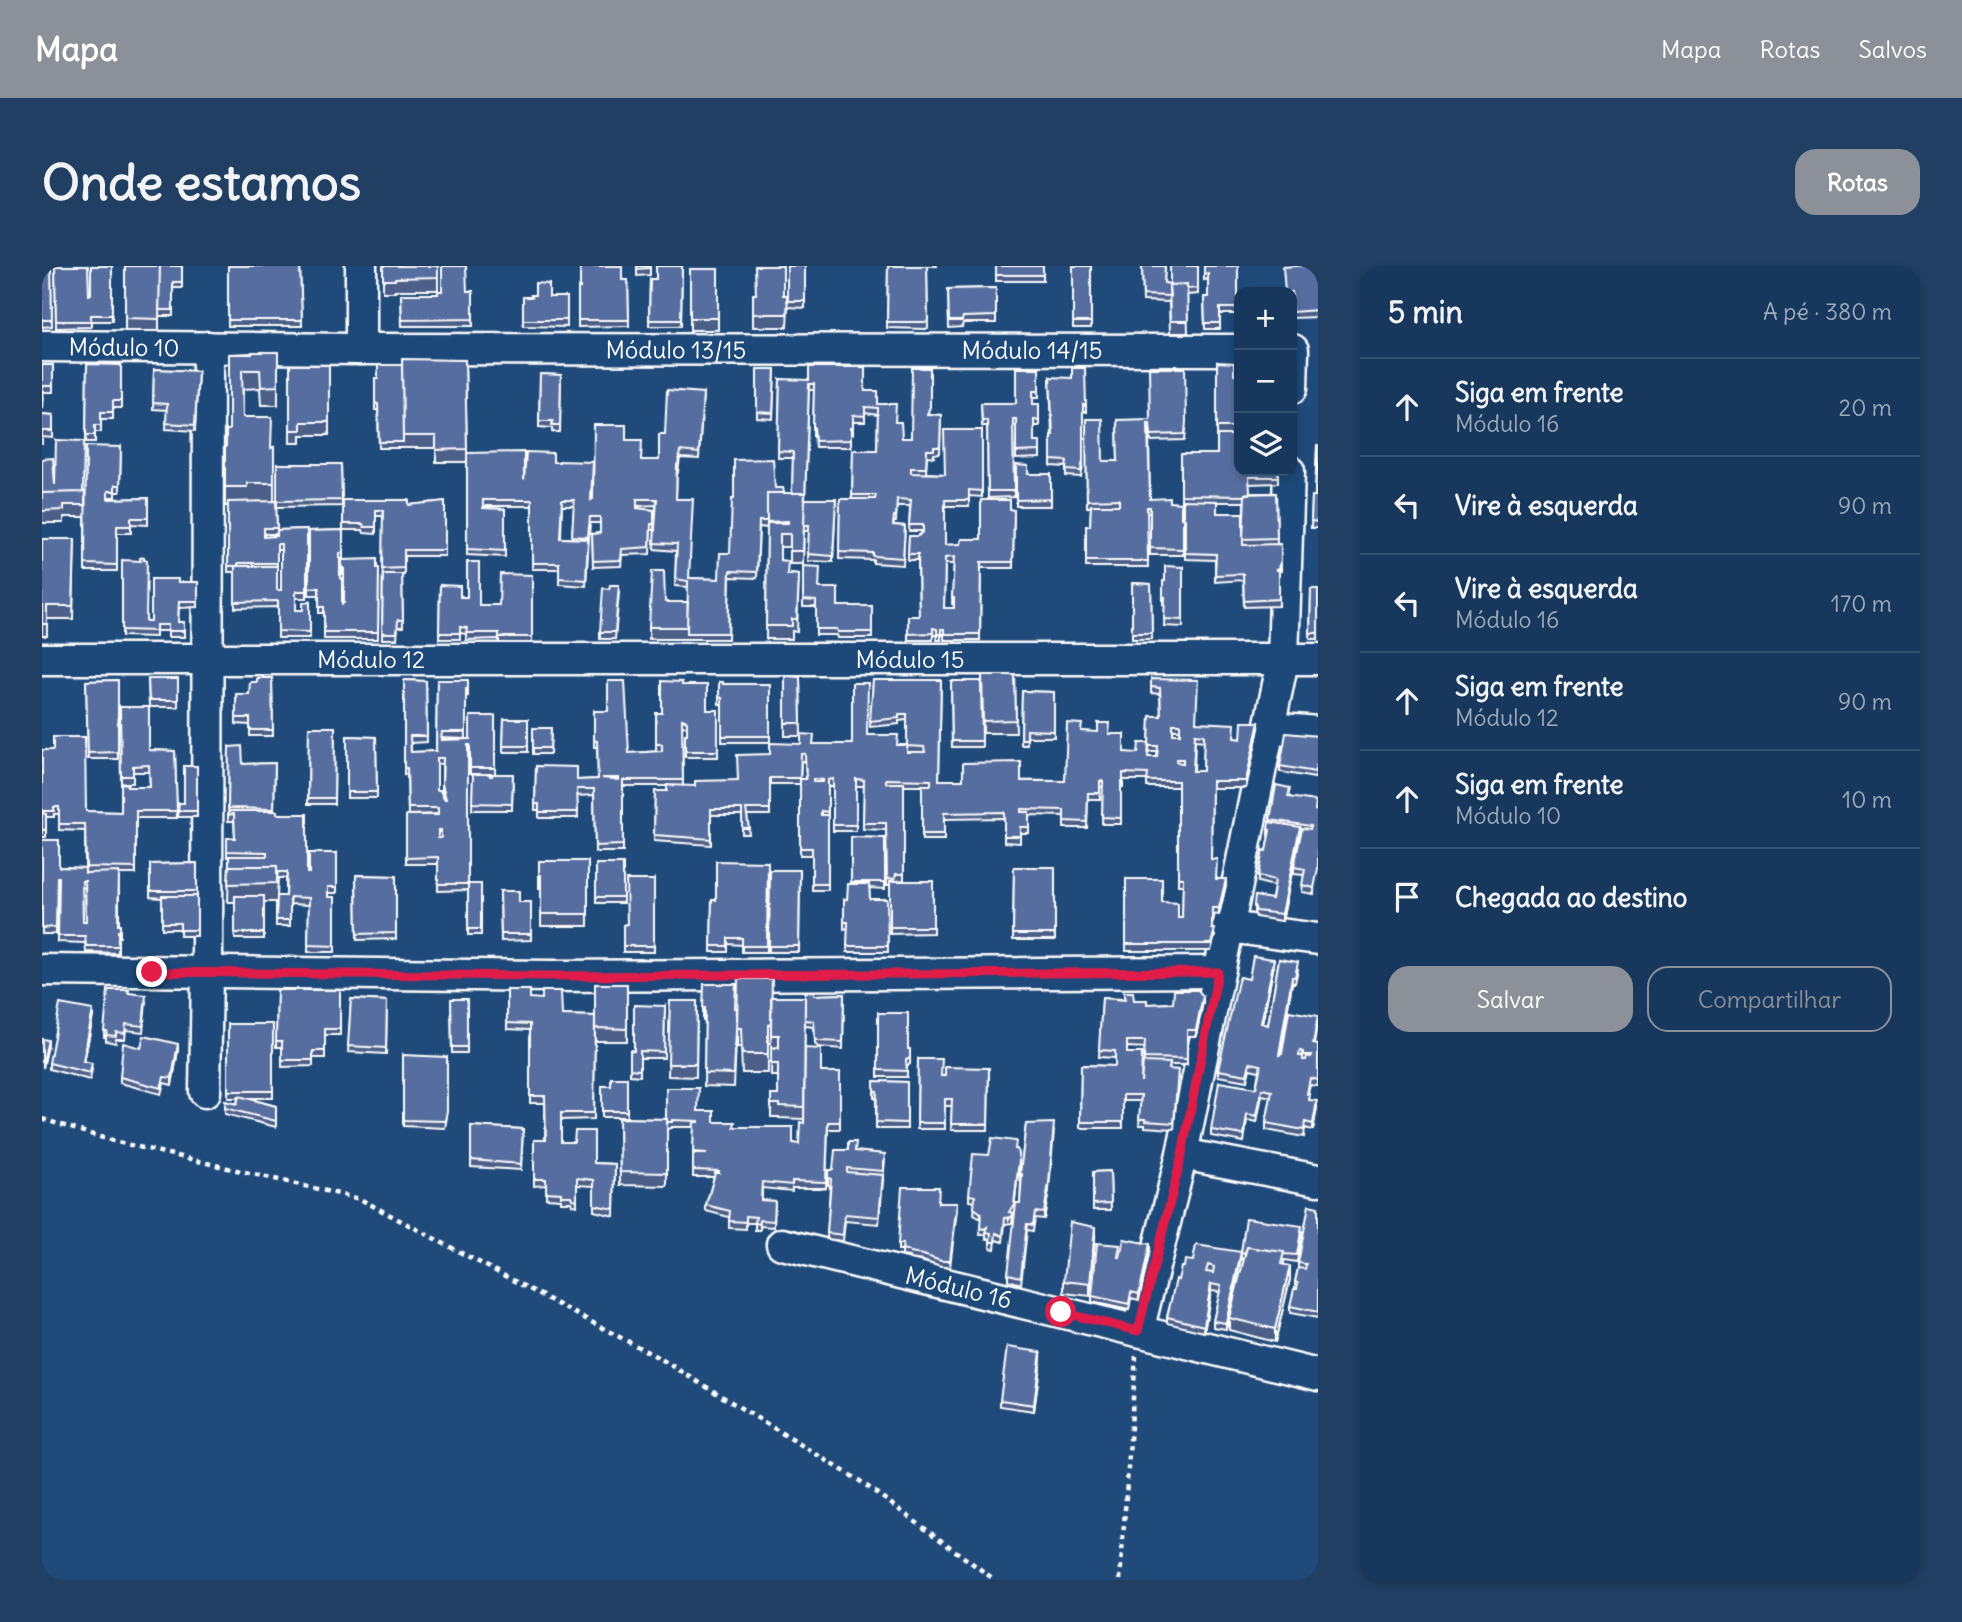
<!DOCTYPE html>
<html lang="pt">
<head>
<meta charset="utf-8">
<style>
	body { margin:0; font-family:Delius,sans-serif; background:#203f62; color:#f1f3f6 }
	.controls { position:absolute; right:21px; top:21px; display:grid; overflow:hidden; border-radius:14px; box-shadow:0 4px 10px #0003 }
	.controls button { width:63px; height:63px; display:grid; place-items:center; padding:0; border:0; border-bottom:2px solid #365272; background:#17385c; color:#f1f3f6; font:35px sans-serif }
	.stop { position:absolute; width:21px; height:21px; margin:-16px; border:5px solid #e11d48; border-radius:50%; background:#fff }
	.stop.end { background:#e11d48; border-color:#fff; box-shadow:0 2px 7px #0008 }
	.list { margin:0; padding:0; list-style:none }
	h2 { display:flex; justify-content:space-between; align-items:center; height:91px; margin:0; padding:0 28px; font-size:30px }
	h2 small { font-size:23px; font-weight:400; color:#9eacbb }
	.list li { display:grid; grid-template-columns:46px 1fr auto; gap:21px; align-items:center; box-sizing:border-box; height:98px; padding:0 28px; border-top:2px solid #365272 }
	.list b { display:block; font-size:26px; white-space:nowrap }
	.list p { margin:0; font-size:23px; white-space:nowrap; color:#9eacbb }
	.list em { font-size:23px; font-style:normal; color:#9eacbb }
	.actions { display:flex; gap:14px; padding:21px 28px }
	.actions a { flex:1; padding:16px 0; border:2px solid #8c9099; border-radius:21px; text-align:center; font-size:24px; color:#8c9099 }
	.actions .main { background:#8c9099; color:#fff }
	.icon { flex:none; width:38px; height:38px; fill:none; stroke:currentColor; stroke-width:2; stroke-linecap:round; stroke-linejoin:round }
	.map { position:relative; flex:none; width:1276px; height:1314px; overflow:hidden; border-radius:21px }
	header { display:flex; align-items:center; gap:42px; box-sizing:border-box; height:98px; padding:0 35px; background:#8c9099; color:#fff }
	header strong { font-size:33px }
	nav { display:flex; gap:38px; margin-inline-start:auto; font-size:24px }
	.intro { display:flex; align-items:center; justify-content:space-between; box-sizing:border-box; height:168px; padding:0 42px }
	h1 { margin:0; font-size:49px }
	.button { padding:18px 32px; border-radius:21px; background:#8c9099; color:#fff; font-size:24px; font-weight:700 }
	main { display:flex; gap:42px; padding:0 42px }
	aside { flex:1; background:#17385c; border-radius:21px; box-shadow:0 4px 10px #0003 }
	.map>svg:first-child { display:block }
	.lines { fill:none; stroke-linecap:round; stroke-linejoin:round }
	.minor-casing { stroke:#fff; stroke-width:35 }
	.path { stroke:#fff; stroke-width:4.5; stroke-dasharray:5 5; stroke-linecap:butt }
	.minor { stroke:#1f4a7a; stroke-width:30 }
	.wall { fill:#4b5f89; stroke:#fff; stroke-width:2; fill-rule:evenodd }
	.shaded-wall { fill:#3d4d6f; stroke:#fff; stroke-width:2 }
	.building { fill:#576e9f; stroke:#fff; stroke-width:2; fill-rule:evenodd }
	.route { stroke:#e11d48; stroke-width:9 }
	.labels { text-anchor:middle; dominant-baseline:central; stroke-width:7; stroke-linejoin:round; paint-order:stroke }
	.street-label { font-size:24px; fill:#fff; stroke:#1f4a7a }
</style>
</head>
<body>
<header>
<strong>Mapa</strong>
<nav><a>Mapa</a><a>Rotas</a><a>Salvos</a></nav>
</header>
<div class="intro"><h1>Onde estamos</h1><a class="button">Rotas</a></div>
<main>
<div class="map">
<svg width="1276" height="1314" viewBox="0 0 1276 1314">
	<rect width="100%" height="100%" fill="#1f4a7a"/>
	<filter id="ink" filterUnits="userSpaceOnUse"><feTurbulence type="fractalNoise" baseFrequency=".0143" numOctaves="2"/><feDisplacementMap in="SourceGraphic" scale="14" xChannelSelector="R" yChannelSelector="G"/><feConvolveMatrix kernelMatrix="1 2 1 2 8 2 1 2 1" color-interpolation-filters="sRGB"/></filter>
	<g filter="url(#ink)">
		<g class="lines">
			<defs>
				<g id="minor">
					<path id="s1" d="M0 80 319 83 1197 84"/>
					<path d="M319 83V0"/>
					<path d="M1250 122 1251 84"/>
					<path id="s2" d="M0 393H1276"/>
					<path d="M1227 462 1276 466"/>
					<path d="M1186 661 1276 673"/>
					<path d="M0 704 509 710 1176 706"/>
					<path d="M163 826 165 706 166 81"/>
					<path d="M1140 888 1276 914"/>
					<path id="s3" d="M740 978 1276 1109"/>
					<path d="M1096 1065 1140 888 1241 394 1247 205"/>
				</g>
			</defs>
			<!-- minor casing -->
			<use href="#minor" class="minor-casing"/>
			<!-- path -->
			<path class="path" d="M0 853 71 875 318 933 619 1093 818 1215 953 1314
				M1078 1314 1094 1090"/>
			<!-- minor -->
			<use href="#minor" class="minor"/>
		</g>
		<!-- wall -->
		<path class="wall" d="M0 0H9L10 60 0 61Z
			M13 0 47 29 49 28 70 0V55H49V61L14 62Z
			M83 0H140V22H131V50H117V45V65H83Z
			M186 0H258L260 60H186Z
			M341 0H396V24H353V26H341Z
			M595 0H608V9L595 10Z
			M640 0 639 60H607L608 13H614Z
			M763 0V42L746 41 745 61H711V28L745 29Z
			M846 0H896H885L886 62 884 63 845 62Z
			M954 0H1001V15H954Z
			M1031 0H1049V62H1031Z
			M1098 0H1123L1122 17 1128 18 1156 0V28L1145 29 1146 67H1128L1127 36 1101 35 1100 0Z
			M1162 0H1196V48H1178V63H1163L1162 31H1166V13L1162 14Z
			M1274 0 1276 51 1250 52V26Z
			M648 3H676V64H648Z
			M580 14H586L587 60 536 61V21Z
			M954 22V57H921L920 61 907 62 906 23Z
			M425 25H431V60H360L359 28H396Z
			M481 31H525V61L481 60Z
			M236 86V139H219L218 122 201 123V151L230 182 232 181V235H234L235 264 265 263V332H254V344H261L268 336V372H236V341L193 342V306H186V240H183V180H184L187 164V88ZM222 268H235V270L222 271ZM235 284H239V324H235Z
			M423 94 425 187 482 214 511 196 550 234 551 233 584 174 599 194H617L623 168 661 127 657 193 638 192 636 206 635 205 634 233 647 312 677 313 688 287 733 222 742 227H750L751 192H736L738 113 823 125 853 156 860 172H869L888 147 887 148 899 149 898 187 892 188V191L885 190 884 207 903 208 940 164V231L927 230V240H903V279L918 278 939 273 968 243 972 244 971 302H939L938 374H902V369H899V374H895V369H891V374H866V350H877L876 294H866L867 270H876L881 266V265H867L868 240H855L854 256H852L851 259 863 260 861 299 831 297V294L797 293 798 233H810L811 184H835L836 149 823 147V156H811V168H809V181H773L772 167 771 168 772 124H767L763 233H794L791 296 766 295 767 265H762L761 298H748V281H738V294L746 309 757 308 755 366 750 365V373H724L725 262 717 261 715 312 688 311 686 373H607V361L623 336H646V321L633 320 634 285 612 283 614 239 595 240V242L612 244V264H609L608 288 580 289 579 300 551 301 550 268 558 267V257H548L544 320 517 318V303H490V240H441V242L463 243V291L425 289V196H394V182H337L336 144H333V112H336L360 99ZM520 240H532L530 272H519ZM903 298H912L910 338 912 339V342H902Z
			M1175 96 1192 109H1197V205H1236V217L1207 218 1208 227H1234L1235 278H1239V305H1237V340L1202 341 1201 314 1173 316V294L1143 293V259H1141V289H1108V247H1105L1106 301H1044V260H1048L1049 241H1045L1044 153 1061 195H1076L1075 154 1144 163 1143 174 1109 175 1108 163 1107 164 1108 233 1128 236 1139 252H1141V235H1139V188H1175ZM1194 173H1195V191H1193ZM1175 236H1202L1201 279 1175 247Z
			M45 98 79 99V142H71V153H59V166H53V176H44Z
			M0 99H11V126H1L0 143Z
			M248 99H287V169H259V177H248Z
			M997 102V131H991V138L997 154V160H992V175H998V192L974 193V160H971L972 231 946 232 945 160H940L939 137H974Z
			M112 103 156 105 153 165 124 163 125 144 111 143Z
			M715 103H733L731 153 715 152Z
			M498 108 519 109 518 166H510V162L497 161Z
			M1008 111 1044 140V146H1041V201L1039 211 1024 210V201L1009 200V169H1010Z
			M0 148 11 149V172L0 171Z
			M1275 180H1276V262H1269L1270 230H1273Z
			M79 181 78 226H73V231H66V233L106 232V259L89 258V267H75V305H43V251H22V257H0V193L13 219 43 226Z
			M235 198H299L300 240 235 241Z
			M974 199 986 208H1009V240H974Z
			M301 234 367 239 403 235V290H362V309H360L361 361H356L355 373H340L341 250H334V268L322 267 321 264H301Z
			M301 264V293H298L300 338 302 337V308L300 309V294L337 302 336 373H282V347H277V329H267V265Z
			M0 273H33L31 353H5V370H0Z
			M80 294 105 355H109L136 316H156V341L137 342 136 356H142V371H126V365H114V371L80 370Z
			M761 300 777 322 796 340H830V372H796L795 369H774V341H761Z
			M1141 301V361L1122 360 1123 337 1121 338V331L1123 315Z
			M490 309V377H457V373L424 374V368L418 367V373H397L398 319 437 339H457Z
			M1090 317 1109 318 1110 373H1090Z
			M567 323 577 326 573 373H558V366Z
			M1269 323H1276V373H1268Z
			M940 409H973L974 467H941Z
			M743 410 758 411 759 470H743Z
			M230 412 231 470H208V459L194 458V428H207L215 416Z
			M106 413H136V441H107Z
			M1109 413 1154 456 1192 472 1199 473 1217 462 1204 522H1170L1169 593 1175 613 1184 619 1177 649 1170 648V663L1173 670 1169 685H1084V613L1120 636 1136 652H1140L1141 619H1136V521H1105V514H1081V521H1079V558H1060L1061 521H1058V533H1046L1045 562H1022V550L987 549V567H978V577L962 576V552L902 553V574H880V520H862V614L854 615H891V667L848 668V619H845L844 564 821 563 822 520H814V565H791V520H786V624H770V589H758V513H764L763 495H759L758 518H728V549H705L707 568H700V549H669V579L612 575 613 525H625V520H581V586H553L552 529 535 530 536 552H497V544H493L494 500 535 514 556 513 555 481H552V445L587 487 620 485H614V447H620L640 419 665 444H676V491H643V468H645V461L640 460 641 520H653L696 514 728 488 771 478H810L825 469 856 479H865V454L857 455V458L828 461 831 414H899L897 514 1023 515 1040 465 1067 468 1082 486 1107 491H1115L1116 486H1107L1108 450H1119L1118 428 1109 427ZM1131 464H1138V468H1131ZM1153 474 1162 475 1161 505H1152Z
			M76 414V493H46L44 415Z
			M362 414 384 415 385 476 369 477V486L394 485 395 414H426V430L424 429V473L400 472V474L428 473 453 450V508H471L470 544H430L431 508H428V485H426V618H439V669H426V624L396 625V598H364V549H396V548L366 549 365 508 362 509ZM395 498H400V525L402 533 395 524Z
			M909 415H939L940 481H910Z
			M677 416 681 418H728V476H680V438H677Z
			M980 425 1012 426V471H985V479H979Z
			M78 441 107 484 133 485 135 552H94V608H77V659L78 665V671L76 672V687L44 686 43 677 16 676 17 618H15L14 668H0V574L17 601 43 602V565L17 564V548H12V551H4V571H0V484L44 545 79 546 85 521H108L107 506H91V517H79ZM43 621 44 655H41L40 622Z
			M462 453H486V486H461Z
			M267 461H293L292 538H266Z
			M491 462H509L508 488H491Z
			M305 470 334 471 335 532H305Z
			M1276 470V506H1274L1273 512 1238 506V500Z
			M187 481 201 498 233 497 232 545 235 548 265 607H267L295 587V627H286V631H293V686H266L267 639 248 638V660H234V636H222V673H193V636H186L187 591H185V572H193L192 555H186ZM236 612H244V630H235Z
			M155 500V551H136L137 537H142Z
			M1234 519 1248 531 1274 544 1272 628 1260 626 1262 609 1252 608V601L1259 565H1258L1240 655 1214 651 1212 646V639L1230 633 1232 620 1216 616V610L1224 585 1227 570H1226V564Z
			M809 571 843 572V623L827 622 828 633H845L846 686H805L806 662 802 663V633H805L809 618Z
			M497 595H546V660H499V622H497Z
			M726 596 725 686H700V679L686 678V686H669L670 634H674Z
			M155 597V670H138V663H120V632L108 631V598Z
			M554 598H581V637H554Z
			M972 601H1013V674H971Z
			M728 604H758L757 686H727Z
			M314 609 354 610V673L315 674Z
			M612 614V686H581V659L585 658Z
			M458 625 477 636H489V674L459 675Z
			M1237 693 1256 703 1253 717H1250L1238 789 1240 788 1276 756 1272 778 1276 779V820L1268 819 1266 828 1268 834 1275 841 1271 864 1263 862 1262 871 1224 864V857L1229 831 1220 829 1215 856 1205 854 1202 876 1169 870V864L1214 822 1217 805 1208 803 1205 815 1176 810V804L1207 713 1232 699 1220 758 1226 759Z
			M696 713 729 731H763L762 853 737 852V851H729V829H736V810H729V782H737V781L729 782V769V777H726V807H700L699 781H695Z
			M553 718H585V775H553Z
			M235 724H298V769H283V792H271V800L240 801V781H234Z
			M465 724 488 732 520 749 553 750 552 853 519 854V876L552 897 573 898 572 950 552 945V920L535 919V940L530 939 529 936H519V933L504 932V919L492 920V874H503V837H488V764L465 763Z
			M763 726 772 729 802 728 801 783 776 781 773 778 772 761 763 760Z
			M1082 726 1092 734 1105 738 1161 736 1154 770H1145V799H1128L1127 803 1136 810 1132 863 1103 861V859H1097L1099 835H1081V862H1038L1039 799 1073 800V792L1057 791 1060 732 1082 733ZM1085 781 1103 782 1102 796 1099 814 1085 787Z
			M87 727 104 735 101 766 84 764 83 773H74V777L64 775V771H62V765Z
			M309 733 345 735 344 788 306 786Z
			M409 733H425V787H410Z
			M628 735H655L654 811 626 810Z
			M623 740 622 792H598V810L588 809V784L592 785Z
			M661 742H693L695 754 692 821 662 820 663 755H661Z
			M836 747 866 783H868V798L865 800V811H836Z
			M51 750 42 796 50 803 48 814 7 803V797Z
			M186 758H231V832H205L234 840V861L183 848V835L195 838 196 832H186Z
			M99 782 136 784 130 819 122 817 119 828 78 817V811Z
			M361 789 405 851 403 862 361 860Z
			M876 793 900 810 947 802 946 864H909L910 840H903V863H875Z
			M779 806H798V863H786L784 922H750V925L720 922V934L733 935 732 961 718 960V964H713V957H704V963L687 962V951L664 945V939L672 911H651L652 861H630V862L625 863V920L578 919 577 852 624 853 656 845 672 856 751 877 757 878 762 857Z
			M585 812V851H560V820H569Z
			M832 815 865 816V863H834V832H832Z
			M984 858 1007 924 1002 953 993 952 991 965 985 964 979 1018 966 1014V1008L978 937 979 914H978V908Z
			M429 860 481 863 479 904 429 901Z
			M973 883 977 900 970 957 963 958 961 976 954 974 953 983 948 982V973H944V968L942 969H938L939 953 932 949 933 936 927 935V929L947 889Z
			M806 884 814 885 843 894 837 958 803 955 801 975 785 973 788 920 786 919V904H791Z
			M1068 905 1069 944H1051V906Z
			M897 937 915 944 908 1001H899L881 995 868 993 867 991 860 990V984H856V978Z
			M1276 941V1052L1248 1047V1040L1255 1023 1253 1022V1016L1256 1002V997Z
			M1260 966 1255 996 1242 994V999L1248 1013 1233 1076 1187 1064V1052L1202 993 1199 992 1184 1063 1171 1061V1055L1178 1026 1169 1025 1162 1066 1125 1057V1051L1136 1014 1142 1001 1151 995 1199 986Z
			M1053 973 1048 1030 1022 1027V1015Z
			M1108 984 1097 1034 1089 1032 1087 1044 1050 1036V1030L1077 991Z
			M999 1092 992 1145 958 1140V1134Z"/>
		<!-- shaded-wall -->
		<path class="shaded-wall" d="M1166 7V13L1162 14V8Z
			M1217 456V462L1204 522V515Z
			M1258 561V568L1240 655V648Z
			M1184 613V619L1177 649V642Z
			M1232 693V699L1219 764V757Z
			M1250 711V717L1237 796V789Z
			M1161 730V736L1154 770V764Z
			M51 744V750L41 802V795Z
			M6 774V780L1 802V796Z
			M136 778V784L130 819V812Z
			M868 792V798L864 800V794Z
			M1275 835V841L1271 864V858Z
			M1012 864 1007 924 1002 953V947Z
			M977 894 972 945 967 953V946Z
			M1053 961V973L1048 1030V1018Z
			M1108 978V984L1097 1034V1028Z
			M1199 986V992L1184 1063V1057Z
			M1248 1000V1013L1233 1076V1063Z
			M1169 1018V1025L1162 1066V1060Z
			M999 1086V1092L992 1145V1139Z"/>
		<!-- building -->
		<path class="building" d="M0 0H9L10 54H0Z
			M13 0H46L47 29 49 28V0H70V49H49V55H14Z
			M83 0H118L117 53 83 52Z
			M118 0H140V16H131V44H117Z
			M186 0H258L260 54H186Z
			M341 0H396V11L353 12V14H341Z
			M400 0H424L425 25H431V53L360 54 359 28H396V25H400Z
			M538 0H580V14H586L587 54H536V21L538 22Z
			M595 0H608V2L595 3Z
			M614 0H640L639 54H607L608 13H614Z
			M713 0H741V29H746L745 48H711V28H714Z
			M745 0H763V35H745Z
			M846 0H885L886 55 884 56H845Z
			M954 0H1001V9H954Z
			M1031 0H1049V56H1031Z
			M1100 0H1123L1122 17 1128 18V0H1156V22L1145 23V18L1127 19 1128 30 1101 29Z
			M1162 0H1196V42H1178V57H1163L1162 31H1166V7L1162 8Z
			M1253 0H1274L1276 44 1250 46V26H1243L1241 1Z
			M648 3H676V52H648Z
			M493 17 507 18V31H525V54H481V31H490L489 29H493Z
			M1145 18 1146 55H1128L1127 19Z
			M954 22V50L921 51 920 55H907L906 23Z
			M210 86H236V120L219 121 218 104H200L201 151H230L229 182 232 181V217H205V221H183V180H184V164H187V88H210Z
			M360 93 423 94 425 183 394 184V170H361Z
			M1175 96 1192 97V109H1197V161H1175Z
			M45 98 79 99V135H71V146H59V159H53V169H44Z
			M0 99H11V120H1L0 137Z
			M248 99H287V156H259V164H248Z
			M336 99H360L361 176H337L336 138 333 137V112H336Z
			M767 101H823V125H836V138H854L853 156H859L860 172H869L870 102H888V141L885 148 899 149 898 181H892V184H885L884 202H869V207L903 208 902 164H940V225L927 224V234H903V279L918 278 919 273H939V234H968V243L972 244 971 296H939L938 368H902V363H899V368H895V363L891 362V367L866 368V350H877L876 288H866L867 270H876L881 266V259H867L869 234 855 233 854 250H852L851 259 863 260 861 292 831 290V287L797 286 798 233H833L834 229H810L811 184H835L836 142 823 141V150L811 149V162H809V174L773 175 772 161H771L772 118H767L763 233V227H750L751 186 736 185 738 113 767 114ZM912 291 910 332H912V342H902L903 292Z
			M974 102H997V125H991V138H997V154L992 153V175H998V185L974 186V153H971L972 225H946L945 154H940L939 137H974Z
			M1030 102H1043L1044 140 1041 139V195L1039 205 1024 204 1025 195 1009 194V169H1011L1008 111 1030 112Z
			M1107 102H1143L1144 156 1143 168 1109 169 1108 157H1106L1108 233 1128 232V236L1139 237V252H1141V234L1175 235V247H1201V279L1239 278V299H1237V303L1233 304H1237V333L1202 335 1201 308 1173 309 1174 288 1143 287V253H1141V283L1108 282V241H1105L1106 295H1044V260H1048L1049 239H1077V233L1045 234 1044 153H1060L1061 195H1076L1075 154 1108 153Z
			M112 103 156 105 153 159 124 157 125 138 111 137Z
			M715 103H733L731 147 715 146Z
			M498 108 519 109 518 159H510L511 155H497Z
			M625 124 661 127 657 187 638 185 636 199H635L634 233H651L647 312 677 313 678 287H688L690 233H692V194L731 193 733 222H741L742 227H725V255H717L715 306 688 305 686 367H645L646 315 633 313 635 278 612 277 615 233H595V242L612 244V258H609L608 281 580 283 579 294 551 295 550 268 558 267V251H548L546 271 530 270 532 234H520L518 272 546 273 544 314 517 312V297H490V234H441V242L463 243V285L425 283V187L482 186V214L484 186 511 187V196H517V195L551 196 549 234 551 233 552 159H584V174H600L599 194H617V168H623Z
			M0 148 11 149V165H0V179Z
			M1175 169H1194L1193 191H1195V169H1197V205H1236V211H1207L1208 227 1203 228 1202 230 1139 229V188H1175Z
			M14 174 42 175 41 226 0 227V193L11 192 13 219Z
			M44 180 79 181 78 219H73V225H66V233L106 232V252H89V260H75V299L43 298Z
			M1275 180H1276V227H1273Z
			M235 198H299L300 234 235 235Z
			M974 199 986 200V208H1009V233L974 234Z
			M43 226V239H22V244L0 245V227Z
			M725 227H763L761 285H748V268H738V294L746 295 745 309H749V307L757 308 755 353H750V360H724L725 257H746V255L725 256Z
			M1234 227 1235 272 1201 273 1203 228Z
			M1270 230H1276V256L1269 255Z
			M763 233H794L791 290 766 288 767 259H762Z
			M301 234H367V239L403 235V284H362V302L340 303 341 244H334V261H322L321 258H301Z
			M234 235 235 262H222V271L235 270V264L265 263V325H254V344H261V337L268 336V366L236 365V335L193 336V300H235V324H239V278H235V297H196V300H186V236Z
			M301 264V287H298V312H300V338L302 337V302H300V294L335 293V302H337L336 366H282V341H277V322H267V265Z
			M0 273H33L31 340H5V358H0Z
			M102 291V294H105L104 355H109V313H136V316H156V335H137L136 356H142V365H126V359H114V365L80 364V294L99 295 98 292Z
			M425 296H437V339H457L458 308 490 309V371H457V367H424L425 362 418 361V367H397L398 319 418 320V331H425Z
			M761 300 778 301 777 322H796V340H830V366H796L795 363H774V335L761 334Z
			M1123 300 1141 301V354L1122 353 1123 331H1121V315H1123Z
			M610 305H622L623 336H646L645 361H607Z
			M341 308H360L361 354H356L355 367H340Z
			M1090 317 1109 318 1110 367H1090Z
			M568 319H577L573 366H558L561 322 567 323Z
			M1269 323H1276V367H1268Z
			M940 409H973L974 454 941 455Z
			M743 410 758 411 759 457H743Z
			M215 412H230L231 464H208V452H194V428H207L208 416H215Z
			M106 413H136V434H107Z
			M1109 413 1156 414 1154 456 1193 458 1192 472 1199 473 1200 456H1217L1204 515H1170L1169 593H1175L1174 613H1184L1177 642H1170V663H1173L1169 678H1084V613H1120V636L1136 637V652H1140L1141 612H1136V515H1105L1106 508 1081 507V515H1079V552L1060 551 1061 515H1058V527H1046L1045 556 1022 555V544L979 543V546H987V561H978V570H962V546L902 547V568H880V519H889V514L844 513V517H862V608H854L853 613 845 612 844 557H821L822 514 814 513V559H791V513L786 514V546L779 545V549H786V618H770V582H758V513H764L763 488H759L758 512H728V543H704L707 562H700V543H669V573L612 569 613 525H625V519L653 520V515L696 514 695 489 728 488V477L759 478V468L772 469 771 478H810V417H826L825 469H856L855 479H865V448H857V452L828 455 831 414H899L897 514H921V497L979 496V515H1023L1025 457 1040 458 1039 465 1056 466V457H1068L1067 468H1082V486L1096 487 1097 477H1107L1106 491H1115L1116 480H1107L1108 450H1119L1118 422 1109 421ZM1131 458H1138V468H1131ZM1153 468 1162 469 1161 505H1151ZM865 480 882 481 883 486H865ZM1135 493H1141V497L1134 496ZM771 513 781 514V516H771Z
			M76 414V486L46 487 44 415Z
			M362 414 384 415 385 470H368L369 486 394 485 395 414H426V423H424V466H400L399 474 428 473V450H453V502H428V479H426V618H439V663H426V618H396V591L364 592V549H396V542H366L365 502H362ZM395 492H401L400 518 404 533H402L398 524H395ZM396 564H399V572H396Z
			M566 415H583L587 487 620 485V478H614V447H620V415L640 416V419H665V444H676V485H643V468H645V455L640 453 641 514H581V579L553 580 552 523H535L536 546H497V538H493L494 500 535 501V514L556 513 555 475 552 474V445H566ZM560 512H577V514Z
			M909 415H939L940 475H910Z
			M677 416H681V418H728V470H680V432L677 431Z
			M980 425 1012 426V465L985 464V473H979Z
			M78 441H107V484L133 485 135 545H94V602L44 601 43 558H17V541H12V545H0V484H11V471H43L44 545 79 546V517L85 518V521H108L107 499 91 500V510H79Z
			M462 453H486V480H461Z
			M267 461H293L292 532H266Z
			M491 462H509L508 482H491Z
			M1244 467 1276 470V500H1274L1273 506 1238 500Z
			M305 470 334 471 335 526H305Z
			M200 480 201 498 233 497 232 543 186 542 187 481Z
			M142 500H155V545H136L137 537H142Z
			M431 508H448V510H450V508H471L470 538 430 537Z
			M1234 519 1248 522 1246 531 1274 535 1273 544 1276 545V603L1272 622 1260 619 1263 603 1252 601 1260 562 1268 563 1269 560 1228 554Z
			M187 545H235V548H265V607H267V587H295V621H286V631H293V680L266 679 267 632 248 631V654H234L235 630H244L245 606H236L235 612V600H187V602V590H225V586L185 585V572H193L192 548 186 549Z
			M0 547 4 548V564H0Z
			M1227 556 1258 561 1240 648 1214 645 1212 639 1213 630 1230 633 1233 614 1216 610 1221 584 1224 585 1228 564H1226Z
			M809 571 843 572V616H809Z
			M0 574H17V601L43 602V607L77 606 76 659H78V665H76V680H44L43 670H16L17 611H15L14 661 0 662ZM40 615H43L44 655H41Z
			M497 595H546V648H499V609H497Z
			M674 595 726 596 725 680H700V672H686V680H669L670 634H674Z
			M155 597V625H108V598Z
			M554 598H581V631H554Z
			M187 600H235V617L186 618Z
			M972 601H1013V668H971Z
			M728 604H758L757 680H727Z
			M314 609 354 610V667L315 668Z
			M584 614H612V680H581V659L585 658Z
			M848 615H891V661H848Z
			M806 618H827L828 633H845L846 680H805L806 656H802V633H805Z
			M458 625H477V636H489V668H459Z
			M120 630H155V664H138V657H120Z
			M193 630H222V667H193Z
			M1211 690 1232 693 1219 757 1226 759 1237 693 1256 696 1253 711H1250L1237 789 1240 788 1247 745 1276 750 1271 778 1276 779V814L1268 812 1265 828H1268L1267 834 1275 835 1271 858 1263 856 1262 864 1224 857 1230 825 1220 823 1215 850 1205 848 1202 869 1169 864 1177 816 1214 822 1219 799 1208 797 1205 809 1176 804 1196 715 1198 711 1207 713ZM1258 785 1261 786V789H1270L1269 791 1265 790 1264 794H1261V790H1257Z
			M696 713H730L729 758 726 759V788H700L699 762H695Z
			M553 718H585V763L553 762Z
			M662 718H694L693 742H695L692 808 662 807 663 742H661Z
			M66 724H87L86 727 104 729 101 760 84 758 83 767 74 766V770L64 769 65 765H62Z
			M235 724H298V763H283V785H271V794H240V775H234Z
			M465 724H488V732L500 733V725H519L520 749 553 750 552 847H519V876H532L533 865H552V897L573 898 572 943 552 939V914L535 912V934L530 933 529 930H519V927L504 926V913H492V874H504L503 830H488V758L465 757Z
			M1132 724H1156L1161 730 1154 764H1145V793L1102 792 1103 775H1085V787H1100L1099 816 1101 796 1128 797 1127 803 1136 804 1132 857 1103 855V853H1097L1099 829H1081V856H1038L1039 799 1073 800V785L1057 784 1060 732 1083 734 1082 726H1091L1092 734H1105V738L1131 737Z
			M763 726H772V729L802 728 801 776 776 775 773 772 772 755 763 754Z
			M729 731H763L762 841 737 840V838H729V829H736V798H729V782H737V769H729Z
			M309 733 345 735 344 782 306 780Z
			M409 733H425V781H410Z
			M628 735H655L654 798H626Z
			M18 738 51 744 41 795 50 797 48 807 7 797Z
			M592 739 623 740 622 786 598 785V804L588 803V784L592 785Z
			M836 747H866V783H868V792L864 794 865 805 836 804Z
			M186 758H231V825H186Z
			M102 770 136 778 130 812 122 811 119 822 78 811 81 777 99 782Z
			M0 773 6 774 1 796H0Z
			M763 782 779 783V806H798V856H786L784 916 750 915V919L720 916 719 934 733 935 732 955 718 954V958L713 957 714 951 704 950V956L687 955 688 945 664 939 673 907H677V905L651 904V888H664V887L651 886 652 856H657V855L630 854V856H625V853H624V822H657L656 845H672V856H693L692 861H751V877L757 878 758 856 762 857Z
			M361 789 405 791V845L403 855 361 854Z
			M876 793H900L899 810H903V801L947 802 946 858H909L910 833H903V857H875Z
			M569 812H585V845H560V820H569Z
			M832 815 865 816V857L834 856 835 825H832Z
			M197 830 234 840V855L183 842V835L195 838Z
			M577 852 625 853V907L578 906Z
			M1012 857 1007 917 1002 947 993 946 991 959 985 958 979 1011 966 1008 974 937H978L980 908H978L984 858Z
			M429 860 481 863 479 898 429 894Z
			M950 872 974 875 973 883H975L977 894 972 938 967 946 971 947 970 951 963 952 961 970 954 967 953 976H948L949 967 944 966 945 961 942 963 938 962 939 947 932 942 933 930 927 929 931 888 947 889Z
			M806 876H814L813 885 843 888 841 905 805 902V906L841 909 837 951 803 948 801 969 785 967 789 913 786 912V904H791L793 884H806Z
			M1068 905 1069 937 1051 938V906Z
			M860 921H897L896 937H915L908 995H899L881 989 868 987 867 985 860 983 861 978H856Z
			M1267 939 1276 941V1046L1248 1040 1252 1023H1255L1256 1017 1253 1016 1256 1002 1263 1003 1264 998 1256 997Z
			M1204 952 1260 960 1255 989 1242 988V986L1205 981 1203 987 1199 986Z
			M1028 956 1053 961 1048 1018 1022 1015Z
			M1082 973 1108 978 1097 1028 1089 1026 1087 1038 1050 1030 1055 977 1078 979 1076 991H1078Z
			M1154 979 1199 986 1184 1057 1171 1055 1179 1020 1169 1018 1162 1060 1125 1051 1134 1013 1136 1014 1139 1001H1142L1143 994 1151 995ZM1166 999 1172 1001 1171 1007 1164 1006Z
			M1205 981 1242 986 1239 998 1248 1000 1233 1063 1187 1052Z
			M965 1081 999 1086 992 1139 958 1134Z"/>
	</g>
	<g class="lines" filter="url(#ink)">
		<!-- route -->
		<path class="route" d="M110 706 509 710 1176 706 1140 888 1096 1065 1019 1046"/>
	</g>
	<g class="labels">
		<!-- street labels -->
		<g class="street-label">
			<text stroke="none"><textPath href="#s1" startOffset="82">Módulo 10</textPath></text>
			<text stroke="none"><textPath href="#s1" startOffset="634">Módulo 13/15</textPath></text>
			<text stroke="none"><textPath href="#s1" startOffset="990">Módulo 14/15</textPath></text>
			<text stroke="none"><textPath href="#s2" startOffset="329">Módulo 12</textPath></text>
			<text stroke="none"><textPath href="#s2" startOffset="868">Módulo 15</textPath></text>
			<text stroke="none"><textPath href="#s3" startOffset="182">Módulo 16</textPath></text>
		</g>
	</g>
</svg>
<div class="controls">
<button>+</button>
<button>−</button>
<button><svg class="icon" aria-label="layers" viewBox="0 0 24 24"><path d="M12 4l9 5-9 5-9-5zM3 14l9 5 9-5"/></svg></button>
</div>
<div class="stop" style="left:1019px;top:1046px"></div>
<div class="stop end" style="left:110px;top:706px"></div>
</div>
<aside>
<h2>5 min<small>A pé · 380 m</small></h2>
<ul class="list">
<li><svg class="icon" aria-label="ahead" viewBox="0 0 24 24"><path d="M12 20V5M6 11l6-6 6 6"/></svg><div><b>Siga em frente</b><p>Módulo 16</p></div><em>20 m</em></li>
<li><svg class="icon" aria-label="left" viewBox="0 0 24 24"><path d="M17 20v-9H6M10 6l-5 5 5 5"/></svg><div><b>Vire à esquerda</b></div><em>90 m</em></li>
<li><svg class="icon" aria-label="left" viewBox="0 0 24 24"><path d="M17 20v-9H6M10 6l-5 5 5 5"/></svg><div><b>Vire à esquerda</b><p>Módulo 16</p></div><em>170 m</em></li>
<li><svg class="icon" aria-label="ahead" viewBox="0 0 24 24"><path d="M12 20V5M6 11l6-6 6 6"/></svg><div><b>Siga em frente</b><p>Módulo 12</p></div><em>90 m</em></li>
<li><svg class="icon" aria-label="ahead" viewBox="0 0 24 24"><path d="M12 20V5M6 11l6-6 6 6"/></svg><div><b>Siga em frente</b><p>Módulo 10</p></div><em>10 m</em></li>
<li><svg class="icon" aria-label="arrive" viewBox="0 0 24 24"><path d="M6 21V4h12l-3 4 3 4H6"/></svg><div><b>Chegada ao destino</b></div></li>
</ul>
<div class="actions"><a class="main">Salvar</a><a>Compartilhar</a></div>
</aside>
</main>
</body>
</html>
